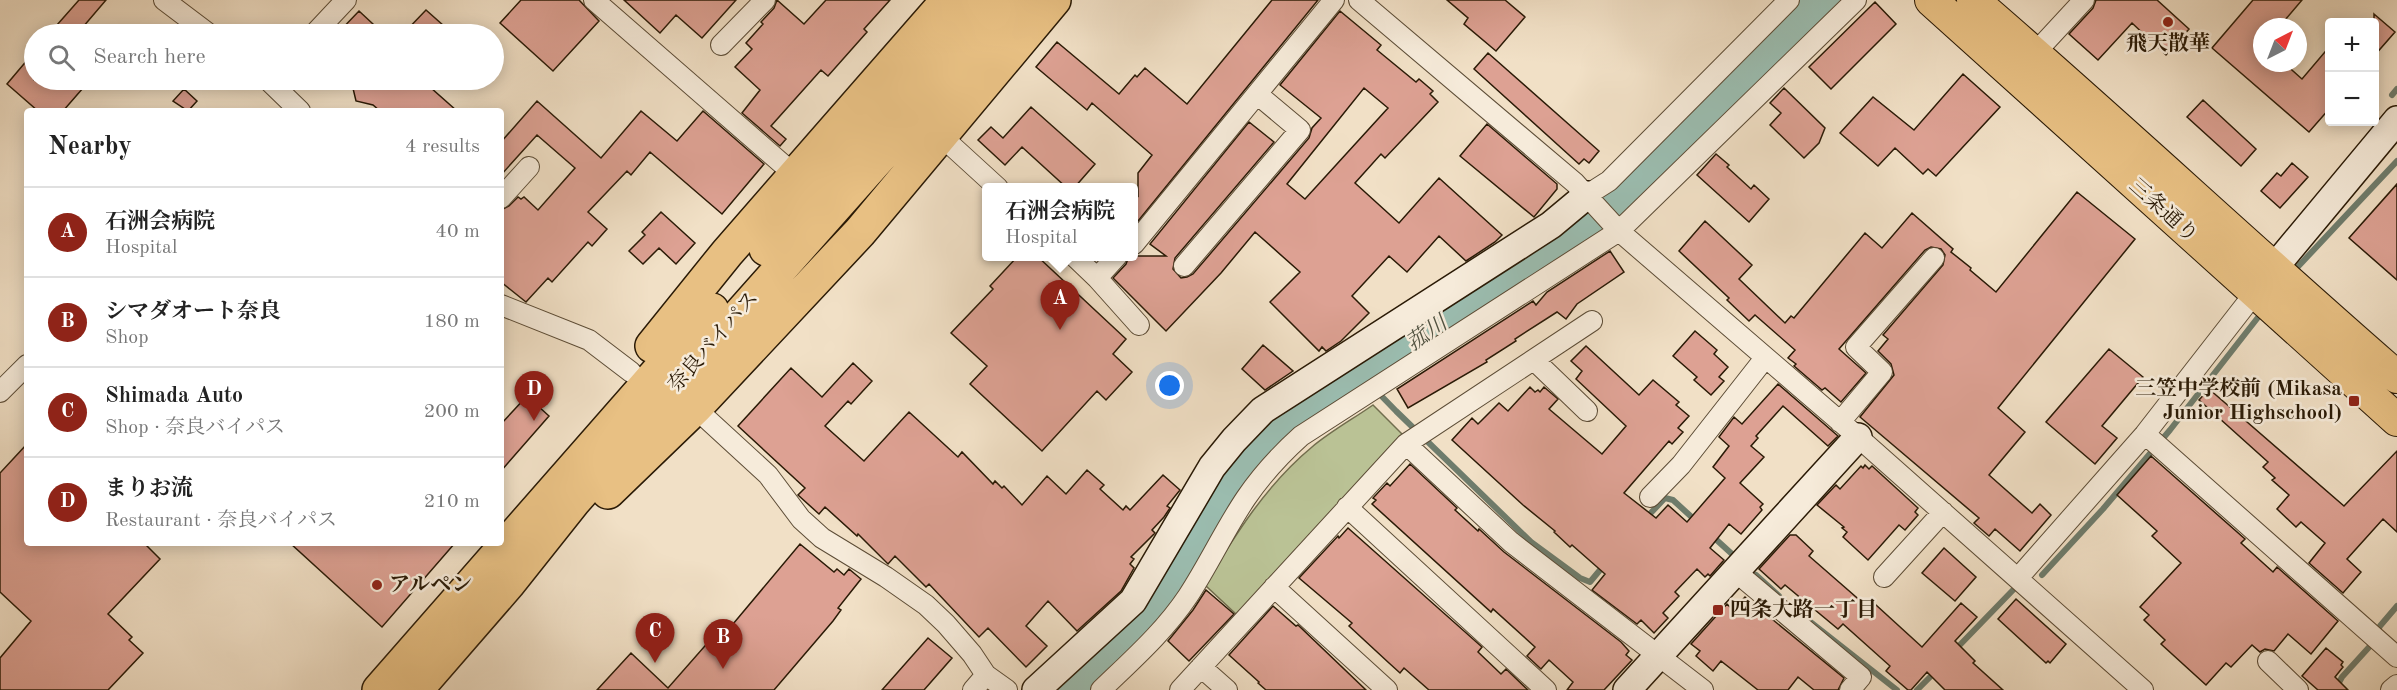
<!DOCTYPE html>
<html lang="en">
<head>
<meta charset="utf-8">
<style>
	body { margin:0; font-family:"Old Standard TT","Noto Serif JP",serif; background:#f2f2f2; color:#222 }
	.controls { position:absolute; right:18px; top:18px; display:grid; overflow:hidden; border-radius:6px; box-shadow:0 3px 15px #0003 }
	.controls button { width:54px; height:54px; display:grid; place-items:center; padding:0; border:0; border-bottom:2px solid #e0e0e0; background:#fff; color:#222; font:30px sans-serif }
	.compass { position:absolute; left:2253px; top:18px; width:54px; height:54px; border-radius:50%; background:#fff; box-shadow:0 3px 15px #0003; rotate:42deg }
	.you { position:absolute; left:1170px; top:386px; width:21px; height:21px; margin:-15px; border:4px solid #fff; border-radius:50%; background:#1a73e8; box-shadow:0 0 0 9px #1a73e833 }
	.badge { display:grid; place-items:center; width:39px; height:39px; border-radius:50%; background:#8f2418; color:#fff; font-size:20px; font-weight:700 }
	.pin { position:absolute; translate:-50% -50px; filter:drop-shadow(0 2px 3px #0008) }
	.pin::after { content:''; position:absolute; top:32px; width:21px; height:18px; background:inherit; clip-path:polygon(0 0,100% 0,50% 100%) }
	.popup { position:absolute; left:982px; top:183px; width:156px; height:78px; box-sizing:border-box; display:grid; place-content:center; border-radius:6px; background:#fff; filter:drop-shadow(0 2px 4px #0005); font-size:20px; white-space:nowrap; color:#767676 }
	.popup b { font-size:22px; color:#222 }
	.popup::after { content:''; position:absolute; left:50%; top:100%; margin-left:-12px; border:12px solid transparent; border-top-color:#fff }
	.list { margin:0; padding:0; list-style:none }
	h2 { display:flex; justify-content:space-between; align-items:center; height:78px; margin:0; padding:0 24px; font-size:26px }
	h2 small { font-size:20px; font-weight:400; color:#767676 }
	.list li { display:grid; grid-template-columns:39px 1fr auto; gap:18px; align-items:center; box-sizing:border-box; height:90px; padding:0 24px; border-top:2px solid #e0e0e0 }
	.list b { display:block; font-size:22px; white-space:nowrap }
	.list p { margin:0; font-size:20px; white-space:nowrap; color:#767676 }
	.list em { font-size:20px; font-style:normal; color:#767676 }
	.icon { flex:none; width:33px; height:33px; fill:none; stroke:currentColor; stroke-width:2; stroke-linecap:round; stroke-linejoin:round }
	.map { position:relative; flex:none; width:2397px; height:690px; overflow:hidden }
	.search { position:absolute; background:#fff; box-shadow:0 3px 15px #0003; left:24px; top:24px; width:480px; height:66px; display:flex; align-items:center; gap:15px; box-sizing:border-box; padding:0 21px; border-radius:33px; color:#767676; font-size:22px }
	.panel { position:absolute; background:#fff; box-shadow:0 3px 15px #0003; left:24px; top:108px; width:480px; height:438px; border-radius:6px }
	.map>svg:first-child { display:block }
	.green { fill:#bac295; stroke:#726e4e; stroke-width:1.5 }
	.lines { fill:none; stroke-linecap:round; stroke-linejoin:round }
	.stream { stroke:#6e7c6c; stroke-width:6 }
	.river { stroke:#9bbdb0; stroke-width:36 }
	.building { fill:#dda193; stroke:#2a1a06; stroke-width:1.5; fill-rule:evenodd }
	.street-casing { stroke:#5c4c36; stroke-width:22 }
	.secondary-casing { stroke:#2a1a06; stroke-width:30 }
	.primary-casing { stroke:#2a1a06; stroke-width:34 }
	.highway-casing { stroke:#2a1a06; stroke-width:36 }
	.street { stroke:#f6ebda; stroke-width:20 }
	.secondary { stroke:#f6ebda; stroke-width:27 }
	.primary { stroke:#e8c083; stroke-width:32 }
	.highway { stroke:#e8c083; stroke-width:33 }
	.poi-dot { fill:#8f2418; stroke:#f6ebda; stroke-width:2 }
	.labels { text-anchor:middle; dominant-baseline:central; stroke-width:5; stroke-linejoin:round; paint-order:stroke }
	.poi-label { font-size:21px; font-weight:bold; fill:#2a1a06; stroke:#f6ebda; text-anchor:start }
	.street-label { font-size:21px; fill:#2a1a06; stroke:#f6ebda }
	.water-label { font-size:22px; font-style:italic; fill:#525342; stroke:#f6ebda }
</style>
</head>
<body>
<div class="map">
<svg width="2397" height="690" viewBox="0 0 2397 690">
	<rect width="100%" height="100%" fill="#f1e0c6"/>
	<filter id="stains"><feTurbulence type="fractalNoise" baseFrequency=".00333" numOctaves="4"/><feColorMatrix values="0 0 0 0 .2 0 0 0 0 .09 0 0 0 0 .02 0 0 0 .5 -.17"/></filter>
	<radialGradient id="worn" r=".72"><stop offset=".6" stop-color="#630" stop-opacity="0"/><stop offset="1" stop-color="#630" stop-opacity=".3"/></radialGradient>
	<!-- green -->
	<path class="green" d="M1373 405 1403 435 1237 615 1205 585C1235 535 1266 485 1312 447 1331 431 1353 419 1373 405Z"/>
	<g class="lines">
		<!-- stream -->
		<path class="stream" d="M2392 95 2397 89
			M2293 272 2397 161
			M1361 375 1396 411 1531 542 1580 578 1590 582 1605 564
			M1646 518 1665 498 1673 500 1696 521
			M1710 534 1732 554
			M1756 575 1779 596
			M2042 575 2103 509 2170 430 2263 311
			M1789 605 1897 690
			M1954 651 2014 589
			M1917 690 1935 672
			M2335 690 2342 677 2371 645 2380 626 2397 606"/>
		<!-- river -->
		<path class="river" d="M1064 690 1132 630 1163 595 1223 484 1245 454 1276 423 1343 378 1361 375 1386 363 1434 327 1485 295 1534 269 1616 208 1825 0"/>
	</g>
	<!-- building -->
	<path class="building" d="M79 0H106L77 34H49Z
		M521 0H579L599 21 553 71 500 23Z
		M624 0H736L702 38 676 15 660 33Z
		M777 0 804 24 826 0H890L864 29 867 32 828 76 821 70 771 126 786 139 780 146 742 113 760 90 735 67 752 49 746 43 763 24 761 22 774 8Z
		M1272 0H1318L1134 226V193L1138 196V173L1152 155 1092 103 1087 110 1036 67 1057 42 1119 94 1135 75 1137 77 1145 68 1187 104Z
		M1447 0H1505L1525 17 1496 51 1464 24 1468 18Z
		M2096 0H2157L2189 29 2166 55 2132 23 2098 60 2069 34 2093 8Z
		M2253 0H2302L2279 27H2262V63H2284L2302 79 2330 46V108L2309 132 2212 48Z
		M1875 2 1896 24 1831 89 1809 67Z
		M426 10 453 34H403Z
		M359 11 373 24 364 34H337Z
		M1340 11 1381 45 1377 50 1416 82 1419 79 1433 91 1430 94 1438 102 1385 158 1381 154 1355 183 1399 223 1439 178 1502 235 1495 242 1466 261 1439 236 1407 272 1389 256 1352 296 1369 313 1341 341 1326 351 1322 347 1319 351 1270 302 1300 272 1255 232 1221 273 1166 331 1113 278 1126 264 1129 256H1166L1150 244 1249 122 1274 142 1175 258 1173 269 1181 278 1187 277 1193 274 1309 138 1312 128 1321 118 1280 85ZM1364 88 1388 108 1305 199 1287 184Z
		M2374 14 2395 32 2374 56Z
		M34 52V80H90L63 111H38L7 84Z
		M1488 53 1599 151 1589 163 1584 159 1579 164 1474 69Z
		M1963 74 2000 107 1936 176 1928 169 1923 174 1895 148 1878 166 1840 133 1873 97 1914 130Z
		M351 80H422L457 111H380L373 105 356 101Z
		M1784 88 1825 128 1819 143 1804 158 1770 125 1781 113 1770 103Z
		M184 89 197 101 188 111 173 101Z
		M2203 100 2256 149 2241 166 2187 117Z
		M537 101 601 158 641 111 677 141 703 111 764 164 722 214 650 152 631 175 627 171 588 212 607 229 592 246 588 242 552 282 548 278 526 302 501 282V210L509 206 518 197 521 199 524 197 538 210 575 168 537 135 501 175V142Z
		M1031 107 1095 164 1074 188H1067L1022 147 1005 165 978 140 991 127 1003 138Z
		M1487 124 1557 184V189L1534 217 1460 156Z
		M1716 154 1729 165 1727 167 1751 189 1754 185 1769 199 1749 222 1697 175Z
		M2292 163 2308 177 2280 208 2261 191 2277 173 2281 176Z
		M2397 184V280L2349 238Z
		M2077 192 2135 239 1998 408 2025 432 1989 475 2032 513 2040 504 2051 515 2020 551 1995 529 1989 536 1974 523 1979 518 1860 417 1894 375 1891 364 1878 351 1888 339 1883 335 1943 265 1945 255 1941 249 1931 247 1925 250 1839 349 1866 373 1841 402 1825 388 1822 390 1794 366 1796 364 1788 358 1795 350 1755 315 1749 321 1727 300 1729 298 1679 251 1705 221 1752 265 1739 279 1785 323 1791 316 1794 318 1865 233 1882 248 1912 213 1953 249 1951 252 1971 268 1970 270 1996 292Z
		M661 212 695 243 676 264 659 248 643 264 629 251 645 235 642 232Z
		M1610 251 1624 272 1577 304 1566 319 1557 312 1515 339 1516 341 1486 360 1487 362 1408 408 1397 389 1533 301 1536 305 1547 292Z
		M1018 256H1037L1126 339 1113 354 1132 372 1106 400 1097 391 1042 451 970 384 987 366 951 333 993 289 990 286Z
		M1695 331 1717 350 1714 354 1728 367 1719 377 1724 381 1711 395 1694 380 1697 377 1673 356Z
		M1263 345 1293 371 1265 390 1242 369Z
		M1586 346 1639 395 1653 380 1679 402 1676 405 1689 416 1678 428 1683 432 1672 444 1669 441 1624 493 1656 518 1668 505 1687 522 1725 478 1713 467 1729 446 1719 437 1734 417 1742 424 1778 384 1838 436 1828 446 1783 406 1756 436 1758 438 1751 446 1764 457 1740 483 1763 504 1760 507 1762 510 1741 534 1729 524 1710 548 1724 560 1710 576 1708 574 1705 577 1697 569 1675 592 1679 596 1663 613 1668 618 1654 633 1641 620 1637 624 1592 590 1605 574 1572 545 1570 547 1554 532 1555 531 1523 505 1452 440 1472 418 1478 424 1499 403 1508 411 1530 387 1535 392 1538 390 1540 392 1544 387 1558 399 1549 409 1602 454 1626 426 1576 379 1582 371 1571 361Z
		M2109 349 2143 377 2102 426 2117 438 2095 464 2046 422Z
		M853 363 872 381 851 404 848 401 825 426 864 461 909 412 958 457 962 452 993 484 995 481 1002 488 1004 486 1022 505 1047 476 1066 494 1087 470 1104 485 1100 489 1123 510 1126 506 1130 510 1163 475 1180 490 1167 506 1170 508 1164 517 1152 530 1155 533 1131 557 1134 559 1130 564 1134 568 1121 591 1077 631 1048 601 1026 626 1047 646 1026 667 988 628 979 637 929 584 926 587 895 556 888 564 858 534 857 536 825 507 819 514 798 495 805 488 738 426 791 368 822 397Z
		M2209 389 2344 506 2397 451V532L2383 519 2347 559 2361 572 2343 593 2309 563 2325 543 2301 522 2296 527 2277 509 2289 495 2272 480 2275 478 2263 467 2268 462 2199 400Z
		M527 396 549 416 501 471V424Z
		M27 444V543H144L160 559 108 614 132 637 129 640 143 653 108 690H0V658L31 621 0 592V473Z
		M2151 456 2245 539 2241 543 2273 572 2277 567 2338 621 2311 654 2288 634 2274 651 2265 649 2260 652 2252 645 2231 667 2226 663 2206 685 2161 644 2165 640 2144 620 2149 615 2140 607 2181 563 2152 536 2157 531 2117 495Z
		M1410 464 1457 508 1455 510 1478 531 1479 529 1504 552 1621 642 1629 651 1626 655 1632 660 1604 690H1567L1573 682 1549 660 1541 669 1527 656 1535 647 1493 609 1491 612 1372 504 1376 500 1373 498 1387 483 1390 486Z
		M1865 465 1869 469 1872 466 1918 508 1915 512 1918 515 1905 530 1899 525 1868 560 1843 537 1847 532 1842 528 1844 527 1817 505 1834 487 1836 485 1840 489 1861 466 1863 468Z
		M1348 528 1482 647 1478 652 1501 674 1506 669 1528 690H1429L1404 668 1400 673 1389 663 1349 626 1352 623 1299 578 1338 536 1339 538Z
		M1790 535H1796L1813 551 1809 556 1871 610 1876 605 1922 647 1961 603 1977 617 1955 641 1975 661 1973 663 2003 690H1945L1927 672 1911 690H1908L1886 671 1890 666 1843 624 1838 629 1785 585 1781 589 1759 569Z
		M290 543H455L382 627Z
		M800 544 834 572 837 569 844 575 849 569 861 579 838 608 841 610 833 621 774 690H597L631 653 668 688 718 631 723 636Z
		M1944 548 1976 577 1955 601 1922 573Z
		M1206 590 1234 614 1189 661 1168 641 1193 610Z
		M1745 597 1844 678 1838 690H1814L1798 677 1788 690H1758L1721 661 1713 671 1696 656 1700 651 1691 644 1727 604 1733 610Z
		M2016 599 2066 644 2050 663 2048 661 2046 663 1998 619Z
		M1273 606 1296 626 1298 625 1366 690H1266L1258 683 1259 682 1229 655Z
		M928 638 952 658 924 690H882Z
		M2326 648 2343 662 2341 665 2343 667 2335 677 2348 690H2318L2302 676Z"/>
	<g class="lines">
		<defs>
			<path id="street" d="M164 0 209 34
				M594 0 795 175
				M1359 0 1575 183 1619 231 1858 437 2143 690
				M314 34 346 0
				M721 45 765 0
				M2035 53 2084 0
				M268 80 300 111
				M940 135 998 188
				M1587 195 1609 181 1789 0
				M501 198 529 167
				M1134 244 1334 0
				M1074 256 1097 278 1139 325
				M1184 266 1300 130 1257 94
				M1097 278 1117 256
				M501 305 589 340 631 372
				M1534 360 1587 411
				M0 392 27 365
				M695 408 768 475 801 519 822 538 886 577 926 605 946 624 972 654 986 675 1007 690
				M1840 422 1882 372 1856 347 1934 258
				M2145 434 2397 657
				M1406 444 1511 542 1703 690
				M1650 497 1681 465 1765 358
				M1347 507 1546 690
				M1736 572 1861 677 1850 690
				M1884 577 1943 512
				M2018 578 2145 434 2261 285
				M1274 587 1387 690
				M2268 661 2298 690
				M1201 667 1227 690
				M973 690 986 675
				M1101 690C1132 660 1164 632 1188 596 1209 564 1225 529 1246 498 1261 476 1281 454 1301 436L1619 231 1856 0
				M1180 690 1406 444 1592 321
				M2391 690 2397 685"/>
			<path id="secondary" d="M2273 269 2397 120
				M1036 690 1133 601 1212 467 1234 440 1263 410 1551 225 1587 195
				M1627 690 1858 437"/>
			<path id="primary" d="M1931 0 2397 420
				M1973 0C2116 123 2254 253 2397 377"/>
			<path id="highway" d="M766 249 981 0
				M652 346 727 253 948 0
				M608 492 695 408 860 232 1054 0
				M379 690 712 310
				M416 690 508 584 574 501 1019 0"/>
		</defs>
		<!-- street casing -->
		<use href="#street" class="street-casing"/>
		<!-- secondary casing -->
		<use href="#secondary" class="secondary-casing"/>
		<!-- primary casing -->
		<use href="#primary" class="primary-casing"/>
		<!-- highway casing -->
		<use href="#highway" class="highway-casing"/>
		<!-- street -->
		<use href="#street" class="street"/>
		<!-- secondary -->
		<use href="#secondary" class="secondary"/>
		<!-- primary -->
		<use href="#primary" class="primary"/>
		<!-- highway -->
		<use href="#highway" class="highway"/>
	</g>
	<!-- markers -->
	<g class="poi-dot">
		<circle cx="2168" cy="22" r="6"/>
		<rect x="2348" y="395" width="12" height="12" rx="3"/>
		<circle cx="377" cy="585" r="6"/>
		<rect x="1712" y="604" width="12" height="12" rx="3"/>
	</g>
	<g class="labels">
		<!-- poi labels -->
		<g class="poi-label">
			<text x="2168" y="44" text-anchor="middle">飛天散華</text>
			<text x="2342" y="389" text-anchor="end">三笠中学校前 (Mikasa<tspan x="2342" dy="24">Junior Highschool)</tspan></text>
			<text x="389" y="585">アルペン</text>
			<text x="1730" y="610">四条大路一丁目</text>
		</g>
		<!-- street labels -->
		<g class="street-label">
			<text transform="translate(2163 211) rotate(42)">三条通り</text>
			<text transform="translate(714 342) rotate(-49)">奈良バイパス</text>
		</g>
		<!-- water labels -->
		<g class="water-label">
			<text transform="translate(1427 334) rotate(-35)">菰川</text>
		</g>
	</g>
	<rect width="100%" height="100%" filter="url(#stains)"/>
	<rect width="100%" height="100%" fill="url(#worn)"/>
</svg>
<div class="controls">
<button>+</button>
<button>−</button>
</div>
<svg class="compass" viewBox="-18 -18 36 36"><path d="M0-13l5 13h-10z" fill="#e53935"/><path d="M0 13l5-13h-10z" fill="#767676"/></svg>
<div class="you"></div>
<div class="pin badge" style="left:1060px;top:330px">A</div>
<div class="popup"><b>石洲会病院</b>Hospital</div>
<div class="pin badge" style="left:723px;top:669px">B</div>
<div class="pin badge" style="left:655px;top:663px">C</div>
<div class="pin badge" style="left:534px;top:421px">D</div>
<div class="search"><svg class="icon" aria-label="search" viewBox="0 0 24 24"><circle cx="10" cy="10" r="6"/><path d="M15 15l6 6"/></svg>Search here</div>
<section class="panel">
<h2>Nearby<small>4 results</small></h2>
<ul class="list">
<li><span class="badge">A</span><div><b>石洲会病院</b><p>Hospital</p></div><em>40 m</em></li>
<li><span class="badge">B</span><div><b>シマダオート奈良</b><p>Shop</p></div><em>180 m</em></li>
<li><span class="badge">C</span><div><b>Shimada Auto</b><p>Shop · 奈良バイパス</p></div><em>200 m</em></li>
<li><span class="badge">D</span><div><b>まりお流</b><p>Restaurant · 奈良バイパス</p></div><em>210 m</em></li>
</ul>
</section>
</div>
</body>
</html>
